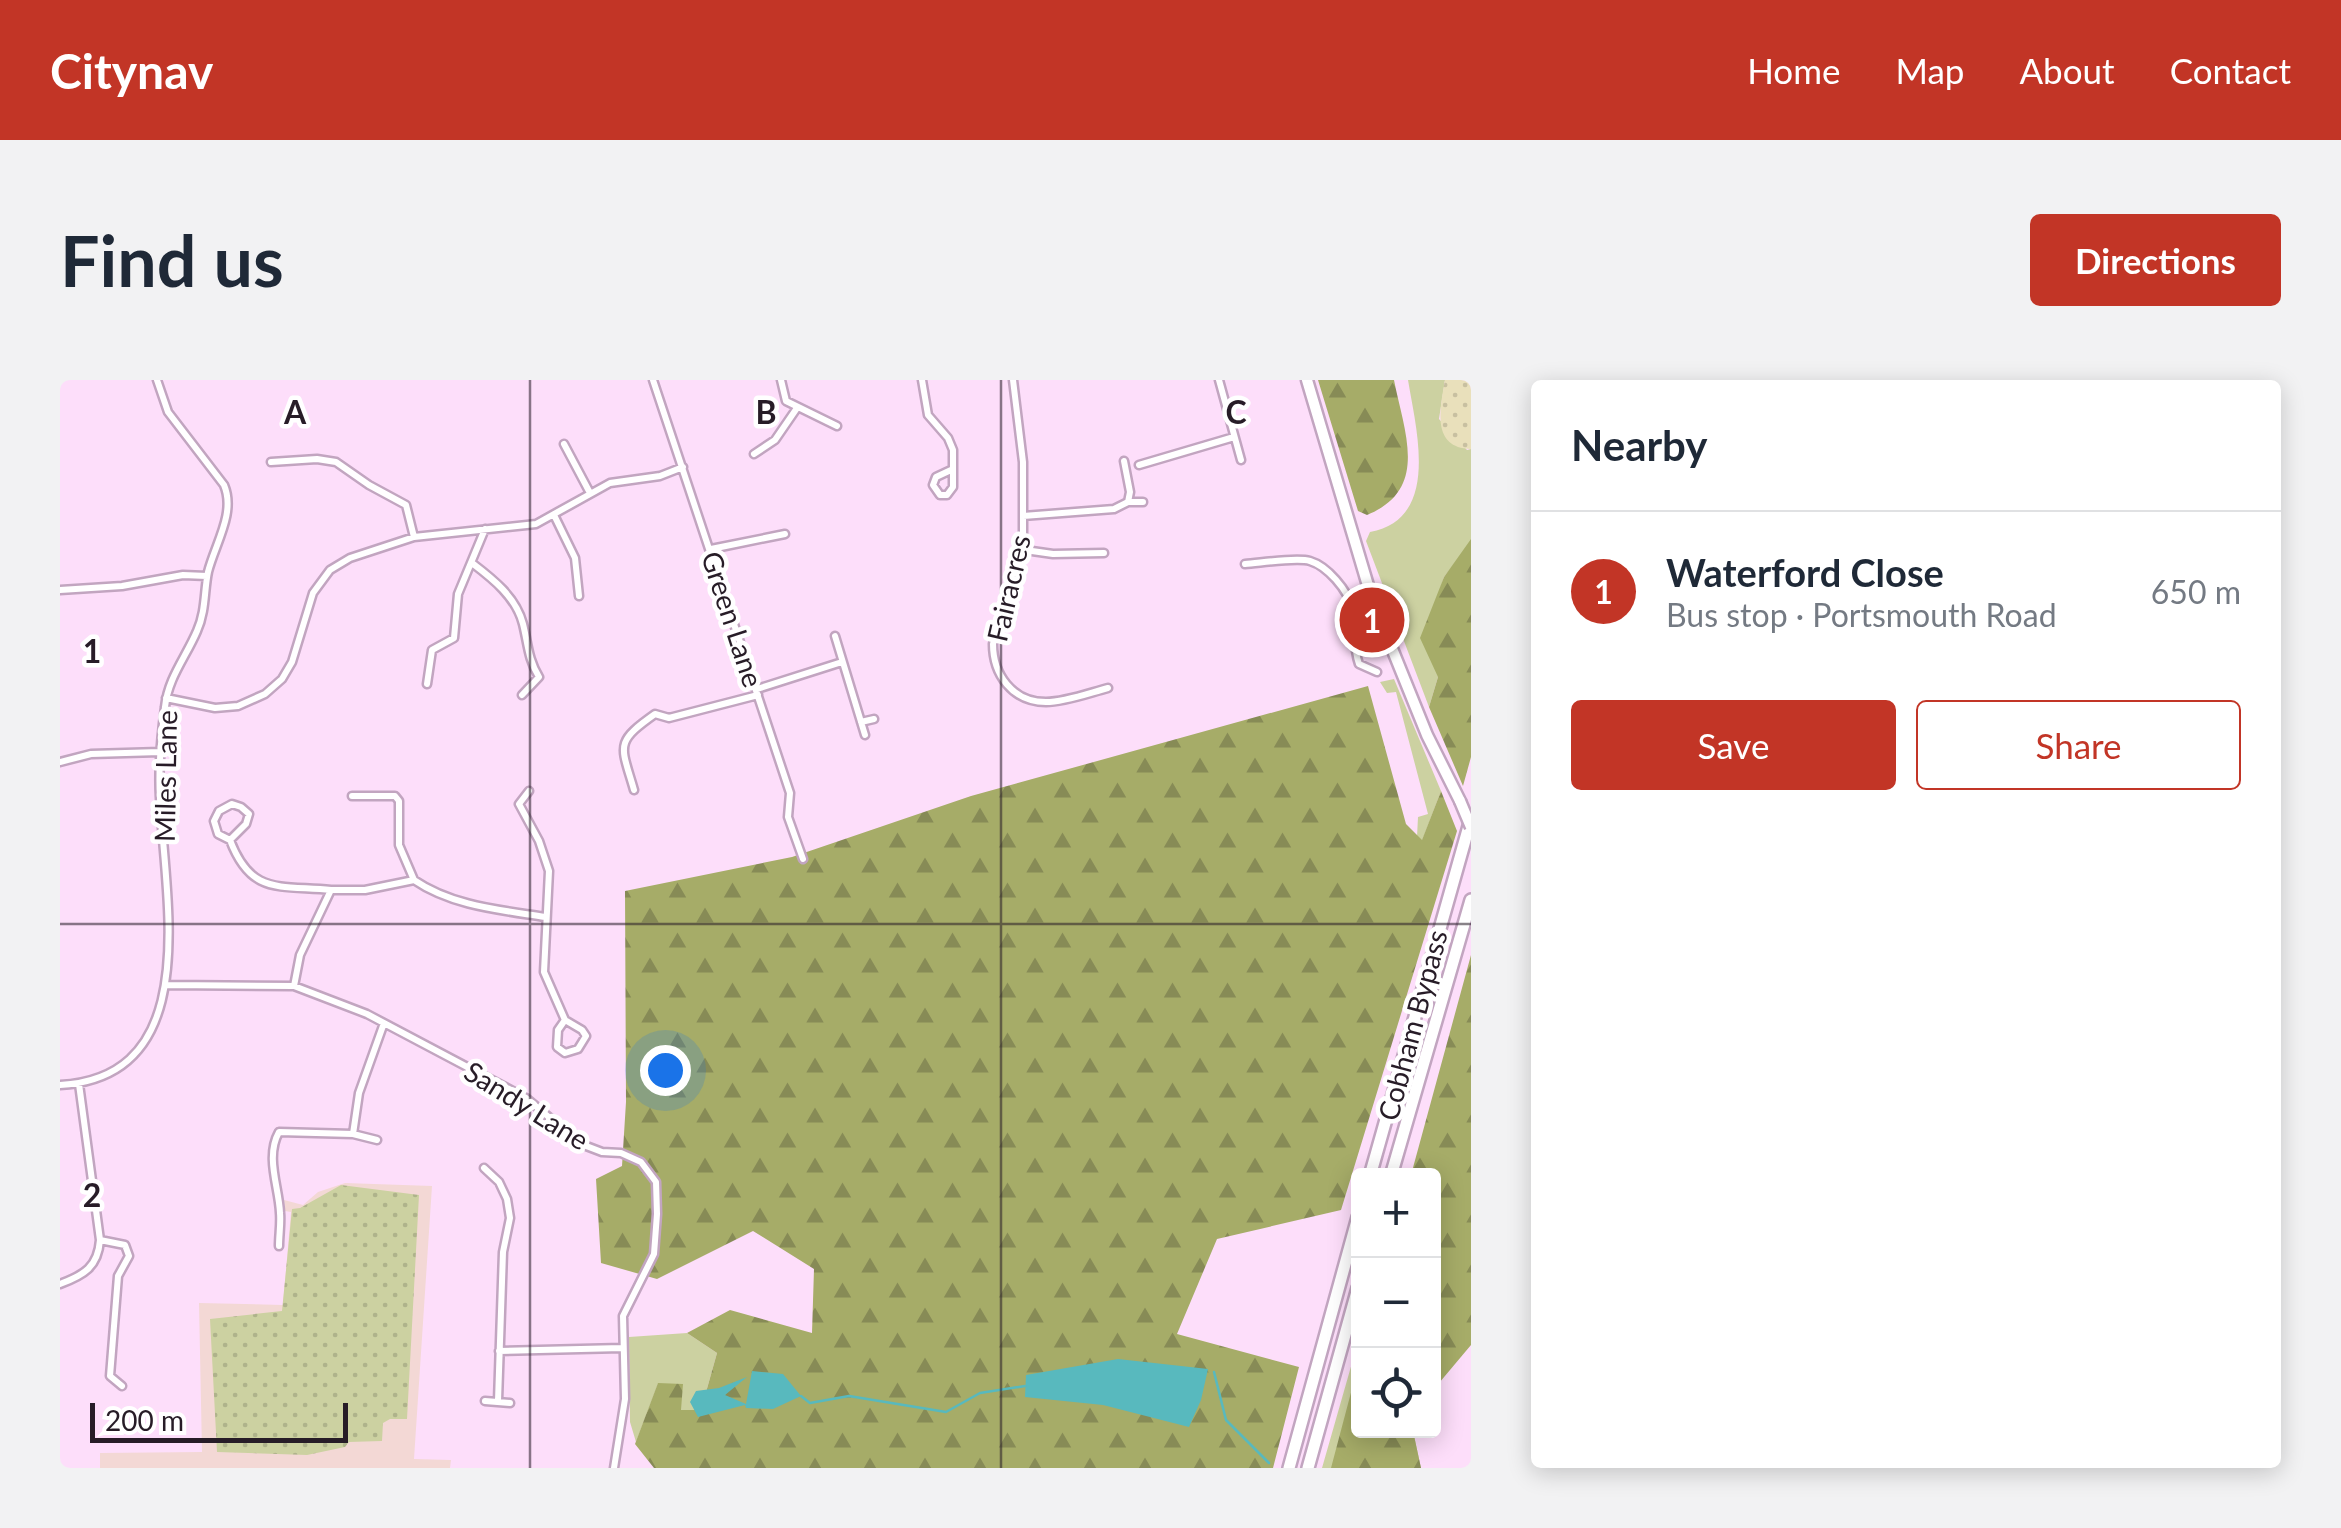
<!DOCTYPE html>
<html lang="en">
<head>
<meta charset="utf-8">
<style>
	body { margin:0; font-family:Lato,sans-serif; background:#f2f2f3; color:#1f2937 }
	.controls { position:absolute; right:30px; bottom:30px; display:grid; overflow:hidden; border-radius:10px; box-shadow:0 5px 25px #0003 }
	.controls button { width:90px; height:90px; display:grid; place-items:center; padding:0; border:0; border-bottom:2px solid #e0e1e3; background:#fff; color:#1f2937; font:50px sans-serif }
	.scale { position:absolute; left:30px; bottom:25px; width:258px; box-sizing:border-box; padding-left:10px; border:5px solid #271c27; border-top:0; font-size:28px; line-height:35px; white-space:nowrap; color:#271c27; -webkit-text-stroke:8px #fff; paint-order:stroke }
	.you { position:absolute; left:605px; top:690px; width:35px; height:35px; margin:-25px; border:8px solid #fff; border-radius:50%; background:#1a73e8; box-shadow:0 0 0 15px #1a73e833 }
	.badge { display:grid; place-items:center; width:65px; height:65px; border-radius:50%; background:#c23526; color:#fff; font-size:32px; font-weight:700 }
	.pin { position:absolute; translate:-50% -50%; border:5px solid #fff; box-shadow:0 2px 10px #0006 }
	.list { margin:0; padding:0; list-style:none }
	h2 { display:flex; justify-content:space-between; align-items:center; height:130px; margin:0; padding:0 40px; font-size:42px }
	h2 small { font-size:32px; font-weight:400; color:#747a83 }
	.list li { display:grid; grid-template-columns:65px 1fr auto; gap:30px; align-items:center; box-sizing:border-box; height:160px; padding:0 40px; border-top:2px solid #e0e1e3 }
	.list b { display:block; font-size:38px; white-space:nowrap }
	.list p { margin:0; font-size:32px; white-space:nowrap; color:#747a83 }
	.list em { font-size:32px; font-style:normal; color:#747a83 }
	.actions { display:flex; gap:20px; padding:30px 40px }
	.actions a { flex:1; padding:22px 0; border:2px solid #c23526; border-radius:10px; text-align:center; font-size:35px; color:#c23526 }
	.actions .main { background:#c23526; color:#fff }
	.icon { flex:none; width:55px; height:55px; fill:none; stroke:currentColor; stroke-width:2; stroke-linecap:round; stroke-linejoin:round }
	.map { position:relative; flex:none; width:1411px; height:1088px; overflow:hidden; border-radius:10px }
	header { display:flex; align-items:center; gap:60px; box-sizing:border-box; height:140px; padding:0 50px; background:#c23526; color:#fff }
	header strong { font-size:48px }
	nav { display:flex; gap:55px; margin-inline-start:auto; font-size:35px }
	.intro { display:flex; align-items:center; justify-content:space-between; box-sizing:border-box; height:240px; padding:0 60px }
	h1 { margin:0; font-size:70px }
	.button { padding:25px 45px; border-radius:10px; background:#c23526; color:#fff; font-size:35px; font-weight:700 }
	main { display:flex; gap:60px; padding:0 60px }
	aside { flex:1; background:#fff; border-radius:10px; box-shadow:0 5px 25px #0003 }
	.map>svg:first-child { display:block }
	.education { fill:#f3d8d5 }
	.grass { fill:#ccd1a1 }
	.forest { fill:url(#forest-firs) }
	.sand { fill:url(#sand-dots) }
	.park { fill:url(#park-dots) }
	.water { fill:#58b9be }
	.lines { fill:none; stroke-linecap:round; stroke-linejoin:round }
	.stream { stroke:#58b9be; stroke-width:2.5 }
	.minor-casing { stroke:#c2a5c0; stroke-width:11 }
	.primary-casing { stroke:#c2a5c0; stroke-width:15 }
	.trunk-casing { stroke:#c2a5c0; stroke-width:16 }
	.minor { stroke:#fff; stroke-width:6 }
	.primary { stroke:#fff; stroke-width:10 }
	.trunk { stroke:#fff; stroke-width:11 }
	.primary-bridge-casing { stroke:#c2a5c0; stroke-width:15; stroke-linecap:butt }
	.primary-bridge { stroke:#fff; stroke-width:10 }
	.grid { fill:none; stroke:#271c27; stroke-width:2.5; stroke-opacity:0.55 }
	.labels { text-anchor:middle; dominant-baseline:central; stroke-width:9; stroke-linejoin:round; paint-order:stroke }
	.street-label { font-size:28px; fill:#271c27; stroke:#fff }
	.grid-label { font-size:32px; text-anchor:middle; font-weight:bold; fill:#271c27; stroke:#fff; stroke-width:9; stroke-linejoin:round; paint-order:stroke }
</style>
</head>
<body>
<header>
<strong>Citynav</strong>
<nav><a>Home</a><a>Map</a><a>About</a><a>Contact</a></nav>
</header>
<div class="intro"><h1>Find us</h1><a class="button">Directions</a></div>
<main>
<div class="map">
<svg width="1411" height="1088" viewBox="0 0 1411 1088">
	<defs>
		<pattern id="forest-firs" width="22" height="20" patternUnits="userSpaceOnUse" patternTransform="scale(2.5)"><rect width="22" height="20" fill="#a6ac68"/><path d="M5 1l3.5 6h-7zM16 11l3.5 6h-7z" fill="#878b56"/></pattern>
		<pattern id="sand-dots" width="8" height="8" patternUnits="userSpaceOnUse" patternTransform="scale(2.5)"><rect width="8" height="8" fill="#e9e0bb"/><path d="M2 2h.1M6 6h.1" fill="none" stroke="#c8c0a1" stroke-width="1.8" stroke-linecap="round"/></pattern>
		<pattern id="park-dots" width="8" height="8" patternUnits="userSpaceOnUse" patternTransform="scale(2.5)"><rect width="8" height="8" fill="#ccd1a1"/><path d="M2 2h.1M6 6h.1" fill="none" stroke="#afb38b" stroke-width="1.8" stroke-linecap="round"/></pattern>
	</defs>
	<rect width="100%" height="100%" fill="#fddefa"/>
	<!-- education -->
	<path class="education" d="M285 803 372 806 354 1079 391 1080 390 1088H40V1073L142 1072 139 923 223 925 231 832 225 831 224 820 243 825 258 812Z"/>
	<!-- grass -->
	<path class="grass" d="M1348 0H1385L1379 39 1407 70 1411 69V162L1384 197 1375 224 1378 297 1369 327 1306 161 1310 152C1381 139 1356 49 1348 0Z
		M1334 299 1381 411 1362 461 1357 457 1358 437 1368 434 1336 312 1327 313 1320 302Z
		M627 953 657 973 641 1030H621L598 1004 576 1062 570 1042 569 957Z
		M1298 962V1050L1353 1051 1361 1088H1262Z"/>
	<!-- forest -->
	<path class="forest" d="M1258 0H1334C1344 52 1370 109 1307 135L1298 131Z
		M1411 159V377L1403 406 1369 327 1378 297 1360 258 1384 197Z
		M1308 306 1346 444 1362 460 1381 411 1397 451 1281 830 1157 859 1117 954 1239 987 1213 1088H594L575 1064 598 1003 623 1004 621 1030H641L657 973 627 953 670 930 752 953 754 889 693 851 597 899 541 883 536 799 562 786 566 722 565 511 732 477 911 416Z
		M1411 575V965L1374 1009V796L1351 795Z
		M1298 986V1050L1353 1051 1361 1088H1271Z"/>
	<!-- sand -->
	<path class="sand" d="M1385 0H1411V69C1371 68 1380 28 1385 0Z"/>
	<!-- park -->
	<path class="park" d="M281 805 359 815 347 1039H330L323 1043 322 1061 289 1062 285 1067 247 1075 157 1072 150 939 222 931 232 829 240 828Z"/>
	<!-- water -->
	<path class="water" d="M1058 979 1148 989 1141 1020 1129 1047 1043 1025 965 1017 966 995Z
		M692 991 723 994 741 1016 713 1029 686 1028 685 1025 638 1037 630 1022 636 1011 659 1008 687 997 665 1015 686 1024Z"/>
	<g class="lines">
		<!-- stream -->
		<path class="stream" d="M1154 992 1166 1040 1209 1083
			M741 1016 750 1023 789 1016 886 1032 920 1013 965 1006"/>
		<defs>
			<path id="minor" d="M593 0 730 413 728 437 743 479
				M721 0 726 21 777 46
				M862 0 868 35 888 58 893 70V107L887 115H880L873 105 876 97 891 90
				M953 0 963 82V156L933 264C933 294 952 322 986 322 1005 322 1029 313 1048 308
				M1159 0 1181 80
				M504 64 530 113
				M694 74 715 60 737 28
				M211 82 257 79 276 82 309 105 346 125 354 157
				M1079 85 1174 57
				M1068 122H1083
				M494 135 515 178 519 216
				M963 136 1054 129 1068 122 1070 112 1064 81
				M651 169 725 154
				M958 169 993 174 1044 173
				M412 183C433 199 456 217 463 244 468 264 468 279 479 297L462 315
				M1185 184C1200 183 1236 177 1250 181 1267 186 1288 210 1292 228 1297 247 1292 265 1299 284L1317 292
				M0 210 62 206 123 195 147 196
				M775 256 805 355
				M367 304 372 270 394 258 398 214 425 149
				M697 309 782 282
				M106 318 155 328 178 326 205 314 222 299 232 282 253 213 270 190 290 178 354 157 476 144 550 103 600 96 623 87
				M801 342 814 339
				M0 382 31 374 100 372
				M574 410C561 365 554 363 595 334L609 338 698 315
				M469 411 459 424 479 461 489 491 484 592 505 640 522 650 526 656 518 669 505 673 497 667 498 650 505 640
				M292 416H335L339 421V465L354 500
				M170 460 186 444 189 434 181 427 172 424 159 431 154 441 158 454 170 460C191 515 218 505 271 510
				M107 605 234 606 307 634 466 718 521 764 542 772 561 773 581 782 596 802 597 834 594 874 563 936 565 1019 554 1088
				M234 606 240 575 271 510H305L354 500C392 526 441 530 485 537
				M0 705C146 697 104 516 100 418 98 387 101 357 105 327 108 298 126 277 137 251 146 231 144 211 148 192 155 164 176 133 164 105L108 32 97 0
				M293 754 299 713 324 643
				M424 788 439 802 447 819 450 838 443 872 438 1021
				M40 860 65 865 69 876 58 896 50 996 62 1006
				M219 866C219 855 221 844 220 833 219 807 205 777 219 752L293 754 317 760
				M0 904C24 895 38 887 40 860L19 704
				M439 971 562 968
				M425 1021 450 1023"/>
			<path id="primary" d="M1247 0 1312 219 1367 355 1400 421"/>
			<path id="trunk" d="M1310 796 1411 439
				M1331 796 1411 520
				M1229 1088 1298 837
				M1248 1088 1298 908"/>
		</defs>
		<!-- minor casing -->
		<use href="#minor" class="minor-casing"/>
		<!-- primary casing -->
		<use href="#primary" class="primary-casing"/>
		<!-- trunk casing -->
		<use href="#trunk" class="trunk-casing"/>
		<!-- minor -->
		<use href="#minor" class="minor"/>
		<!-- primary -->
		<use href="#primary" class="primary"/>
		<!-- trunk -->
		<use href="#trunk" class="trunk"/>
		<defs>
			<path id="primary-bridge" d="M1400 421 1411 447"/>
		</defs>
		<!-- primary-bridge casing -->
		<use href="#primary-bridge" class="primary-bridge-casing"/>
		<!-- primary-bridge -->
		<use href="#primary-bridge" class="primary-bridge"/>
	</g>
	<!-- grid -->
	<path class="grid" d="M470 0V1088M941 0V1088M0 544H1411"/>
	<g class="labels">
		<!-- street labels -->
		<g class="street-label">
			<text transform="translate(948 208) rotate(-77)">Fairacres</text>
			<text transform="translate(673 239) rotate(72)">Green Lane</text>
			<text transform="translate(105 396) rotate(-89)">Miles Lane</text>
			<text transform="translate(1352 645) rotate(-75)">Cobham Bypass</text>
			<text transform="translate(467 725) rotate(32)">Sandy Lane</text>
		</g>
	</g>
	<g class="grid-label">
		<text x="235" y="44">A</text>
		<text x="706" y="44">B</text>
		<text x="1176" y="44">C</text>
		<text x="32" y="283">1</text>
		<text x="32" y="827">2</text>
	</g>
</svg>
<div class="controls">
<button>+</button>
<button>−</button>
<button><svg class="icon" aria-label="locate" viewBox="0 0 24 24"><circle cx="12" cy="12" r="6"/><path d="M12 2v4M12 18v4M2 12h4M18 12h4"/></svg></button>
</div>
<div class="scale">200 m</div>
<div class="you"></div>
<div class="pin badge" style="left:1312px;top:240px">1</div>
</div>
<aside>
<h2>Nearby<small></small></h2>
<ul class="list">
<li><span class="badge">1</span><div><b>Waterford Close</b><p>Bus stop · Portsmouth Road</p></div><em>650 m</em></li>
</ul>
<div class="actions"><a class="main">Save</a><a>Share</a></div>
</aside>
</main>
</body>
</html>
